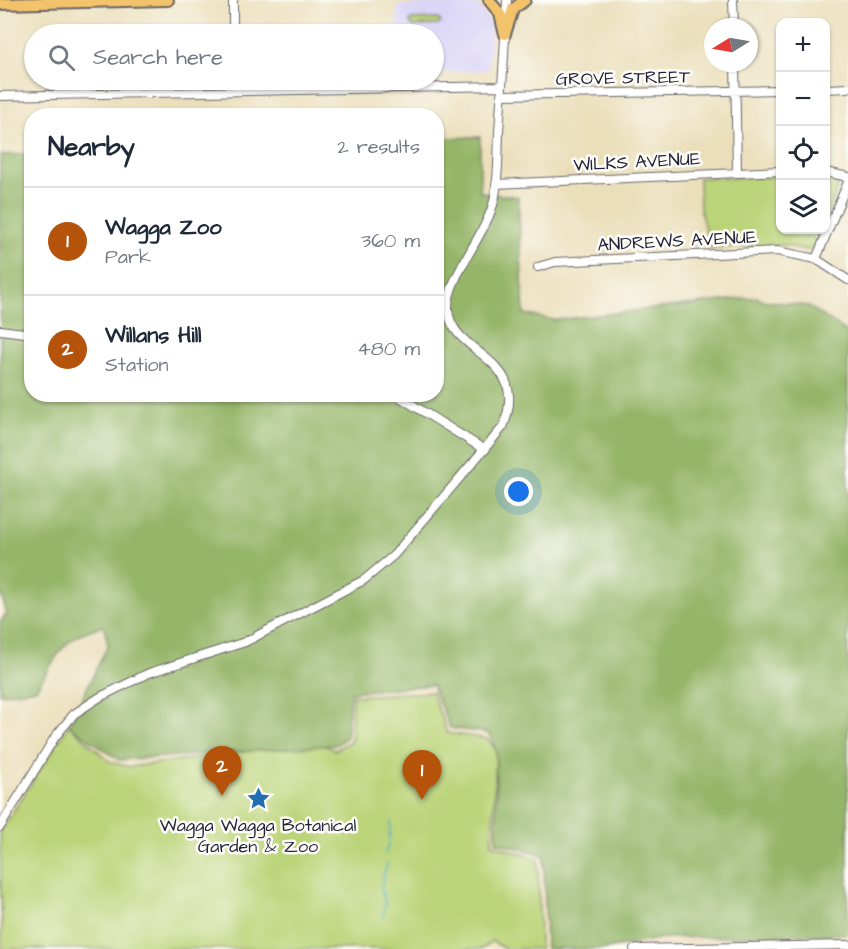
<!DOCTYPE html>
<html lang="en">
<head>
<meta charset="utf-8">
<style>
	body { margin:0; font-family:"Architects Daughter",sans-serif; background:#f6f6f7; color:#1f2937 }
	.controls { position:absolute; right:18px; top:18px; display:grid; overflow:hidden; border-radius:12px; box-shadow:0 2px 4px #0004 }
	.controls button { width:54px; height:54px; display:grid; place-items:center; padding:0; border:0; border-bottom:2px solid #e0e1e3; background:#fff; color:#1f2937; font:30px sans-serif }
	.compass { position:absolute; left:704px; top:18px; width:54px; height:54px; border-radius:50%; background:#fff; box-shadow:0 2px 4px #0004; rotate:259deg }
	.you { position:absolute; left:519px; top:492px; width:21px; height:21px; margin:-15px; border:4px solid #fff; border-radius:50%; background:#1a73e8; box-shadow:0 0 0 9px #1a73e833 }
	.badge { display:grid; place-items:center; width:39px; height:39px; border-radius:50%; background:#b45309; color:#fff; font-size:20px; font-weight:700 }
	.pin { position:absolute; translate:-50% -50px; filter:drop-shadow(0 2px 3px #0008) }
	.pin::after { content:''; position:absolute; top:32px; width:21px; height:18px; background:inherit; clip-path:polygon(0 0,100% 0,50% 100%) }
	.list { margin:0; padding:0; list-style:none }
	h2 { display:flex; justify-content:space-between; align-items:center; height:78px; margin:0; padding:0 24px; font-size:26px }
	h2 small { font-size:20px; font-weight:400; color:#747a83 }
	.list li { display:grid; grid-template-columns:39px 1fr auto; gap:18px; align-items:center; box-sizing:border-box; height:108px; padding:0 24px; border-top:2px solid #e0e1e3 }
	.list b { display:block; font-size:22px; white-space:nowrap }
	.list p { margin:0; font-size:20px; white-space:nowrap; color:#747a83 }
	.list em { font-size:20px; font-style:normal; color:#747a83 }
	.icon { flex:none; width:33px; height:33px; fill:none; stroke:currentColor; stroke-width:2; stroke-linecap:round; stroke-linejoin:round }
	.map { position:relative; flex:none; width:848px; height:949px; overflow:hidden }
	.search { position:absolute; background:#fff; box-shadow:0 2px 4px #0004; left:24px; top:24px; width:420px; height:66px; display:flex; align-items:center; gap:15px; box-sizing:border-box; padding:0 21px; border-radius:33px; color:#747a83; font-size:22px }
	.panel { position:absolute; background:#fff; box-shadow:0 2px 4px #0004; left:24px; top:108px; width:420px; height:294px; border-radius:24px }
	.map>svg:first-child { display:block }
	.built { fill:#dbd6f7 }
	.green { fill:#bcd479; stroke:#6f7b5a; stroke-width:1.5 }
	.forest { fill:#95b669; stroke:#5c6c52; stroke-width:1.5 }
	.lines { fill:none; stroke-linecap:round; stroke-linejoin:round }
	.stream { stroke:#46b1c4; stroke-width:1.5 }
	.minor-casing { stroke:#686468; stroke-width:10 }
	.major-casing { stroke:#686468; stroke-width:14 }
	.minor { stroke:#fff; stroke-width:8 }
	.major { stroke:#f2c36a; stroke-width:10 }
	.labels { text-anchor:middle; dominant-baseline:central; stroke-width:5; stroke-linejoin:round; paint-order:stroke }
	.street-label { font-size:18px; fill:#22223b; stroke:#fdfcf7 }
	.poi-label { font-size:18px; fill:#22223b; stroke:#fdfcf7 }
</style>
</head>
<body>
<div class="map">
<svg width="848" height="949" viewBox="0 0 848 949">
	<rect width="100%" height="100%" fill="#fdfcf7"/>
	<filter id="ink" filterUnits="userSpaceOnUse"><feTurbulence type="fractalNoise" baseFrequency=".0167" numOctaves="2"/><feDisplacementMap in="SourceGraphic" scale="12" xChannelSelector="R" yChannelSelector="G"/><feConvolveMatrix kernelMatrix="1 2 1 2 8 2 1 2 1" color-interpolation-filters="sRGB"/></filter>
	<filter id="wash" filterUnits="userSpaceOnUse"><feTurbulence type="fractalNoise" baseFrequency=".008" numOctaves="4" result="noise"/><feDisplacementMap in="SourceGraphic" scale="24" xChannelSelector="R" yChannelSelector="G"/><feGaussianBlur stdDeviation="1.35" result="paint"/><feColorMatrix in="noise" values="0 0 0 0 0 0 0 0 0 0 0 0 0 0 0 0 0 1.4 0 .05"/><feComposite in="paint" operator="in"/></filter>
	<g filter="url(#wash)">
		<rect width="100%" height="100%" fill="#ebdfbb"/>
		<!-- built -->
		<path class="built" d="M464 3 479 6 491 23 489 70 434 73V34H397V5Z"/>
		<!-- green -->
		<path class="green" d="M438 19 441 22 438 25 413 26 410 23 411 20Z
			M780 177V230H821L813 248 807 250 784 245 710 248 700 210 699 178Z
			M826 178 837 181 838 186 826 218Z
			M432 692 447 733 487 739 496 750 492 844 538 859 540 949H505L492 941 482 949H2L0 832 69 725 110 762 130 767 316 742 335 750 351 741 353 696Z"/>
		<!-- forest -->
		<path class="forest" d="M480 137V192L518 197 524 314 554 320 757 297 761 300 808 306 848 333V934L662 938 607 949H546L544 855 496 842V750L488 733 450 728 432 685 351 692 346 738 335 745 119 760 69 725 108 645 104 626C63 634 57 657 36 689L0 694V622L7 614 0 591V155L31 154 32 394H436L437 138Z"/>
		<g class="lines">
			<!-- stream -->
			<path class="stream" d="M389 839 391 822
				M385 853 389 843
				M383 916 385 903 381 887 387 863"/>
		</g>
	</g>
	<g filter="url(#ink)">
		<g class="lines">
			<defs>
				<path id="minor" d="M233 0V34
					M733 0 734 27
					M735 63 737 172
					M234 80 235 91
					M826 89 848 88
					M501 95 780 90
					M0 96 502 86
					M826 172 848 177
					M496 184 780 171
					M816 259 848 182
					M538 267 555 262 777 251 816 259 848 280
					M0 330 32 334
					M395 394 485 450
					M0 827 55 737 74 714 100 697 149 673 245 642 364 580 394 555 503 427C532 355 451 357 448 309 446 279 486 235 494 201 499 179 498 155 499 132 502 88 505 44 507 0
					M634 949 848 945"/>
				<path id="major" d="M489 0 500 14 504 31
					M0 4 168 0
					M505 34 513 9 525 0"/>
			</defs>
			<!-- minor casing -->
			<use href="#minor" class="minor-casing"/>
			<!-- major casing -->
			<use href="#major" class="major-casing"/>
			<!-- minor -->
			<use href="#minor" class="minor"/>
			<!-- major -->
			<use href="#major" class="major"/>
		</g>
	</g>
	<!-- icons -->
	<defs>
		<symbol id="sight-bare" viewBox="-9 -9 18 18"><path d="M0-6L1.8-2.2L6-1.7L2.9 1.2L3.7 5.4L0 3.3L-3.7 5.4L-2.9 1.2L-6-1.7L-1.8-2.2Z" fill="#1f6fb2" stroke="#fdfcf7" stroke-width="2.5" paint-order="stroke"/></symbol>
	</defs>
	<g fill-rule="evenodd">
		<use href="#sight-bare" x="242" y="782" width="33" height="33"/>
	</g>
	<g class="labels">
		<!-- street labels -->
		<g class="street-label">
			<text transform="translate(623 78) rotate(-1)">GROVE STREET</text>
			<text transform="translate(637 162) rotate(-3)">WILKS AVENUE</text>
			<text transform="translate(677 241) rotate(-3)">ANDREWS AVENUE</text>
		</g>
		<!-- poi labels -->
		<g class="poi-label">
			<text x="258" y="825">Wagga Wagga Botanical<tspan x="258" dy="21">Garden &amp; Zoo</tspan></text>
		</g>
	</g>
</svg>
<div class="controls">
<button>+</button>
<button>−</button>
<button><svg class="icon" aria-label="locate" viewBox="0 0 24 24"><circle cx="12" cy="12" r="6"/><path d="M12 2v4M12 18v4M2 12h4M18 12h4"/></svg></button>
<button><svg class="icon" aria-label="layers" viewBox="0 0 24 24"><path d="M12 4l9 5-9 5-9-5zM3 14l9 5 9-5"/></svg></button>
</div>
<svg class="compass" viewBox="-18 -18 36 36"><path d="M0-13l5 13h-10z" fill="#e53935"/><path d="M0 13l5-13h-10z" fill="#747a83"/></svg>
<div class="you"></div>
<div class="pin badge" style="left:422px;top:800px">1</div>
<div class="pin badge" style="left:222px;top:796px">2</div>
<div class="search"><svg class="icon" aria-label="search" viewBox="0 0 24 24"><circle cx="10" cy="10" r="6"/><path d="M15 15l6 6"/></svg>Search here</div>
<section class="panel">
<h2>Nearby<small>2 results</small></h2>
<ul class="list">
<li><span class="badge">1</span><div><b>Wagga Zoo</b><p>Park</p></div><em>360 m</em></li>
<li><span class="badge">2</span><div><b>Willans Hill</b><p>Station</p></div><em>480 m</em></li>
</ul>
</section>
</div>
</body>
</html>
